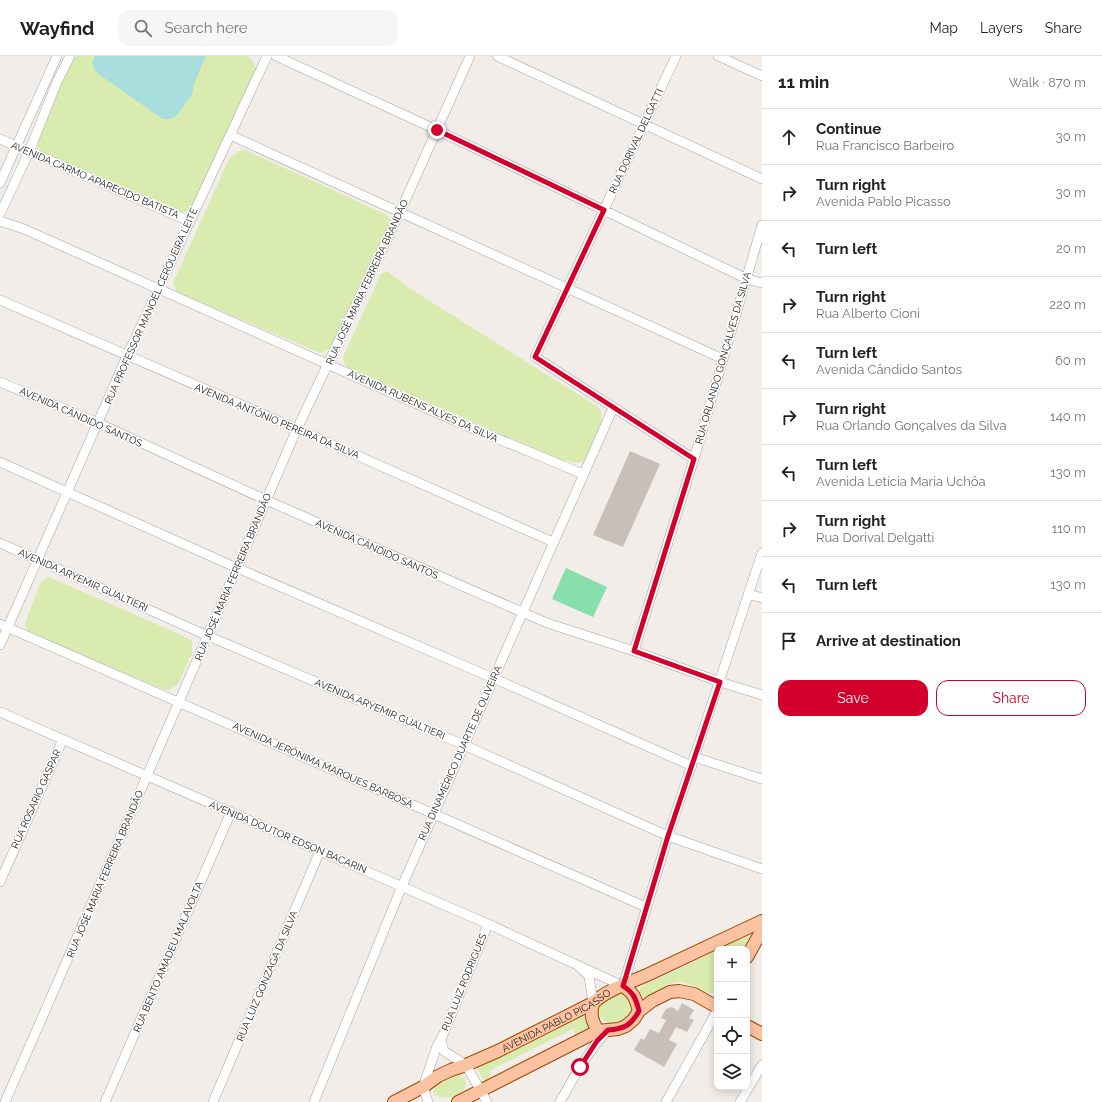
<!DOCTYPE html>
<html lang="en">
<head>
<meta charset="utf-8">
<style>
	body { margin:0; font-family:Raleway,sans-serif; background:#f6f6f6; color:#222 }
	.controls { position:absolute; right:12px; bottom:12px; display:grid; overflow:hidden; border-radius:8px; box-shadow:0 2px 10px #0003 }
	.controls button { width:36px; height:36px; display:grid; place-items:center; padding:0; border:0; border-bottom:1px solid #e0e0e0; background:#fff; color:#222; font:20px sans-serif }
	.stop { position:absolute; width:12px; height:12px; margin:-9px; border:3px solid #d3002d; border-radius:50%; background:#fff }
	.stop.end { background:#d3002d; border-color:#fff; box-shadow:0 1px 4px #0008 }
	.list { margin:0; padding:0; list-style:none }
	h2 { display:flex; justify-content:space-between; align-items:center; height:52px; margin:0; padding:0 16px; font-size:17px }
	h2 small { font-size:13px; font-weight:400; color:#767676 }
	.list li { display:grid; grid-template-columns:26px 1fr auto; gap:12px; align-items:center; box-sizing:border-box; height:56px; padding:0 16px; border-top:1px solid #e0e0e0 }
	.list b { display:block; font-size:15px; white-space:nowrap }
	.list p { margin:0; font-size:13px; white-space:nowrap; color:#767676 }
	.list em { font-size:13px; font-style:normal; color:#767676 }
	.actions { display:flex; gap:8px; padding:12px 16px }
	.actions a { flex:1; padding:9px 0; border:1px solid #d3002d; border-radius:12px; text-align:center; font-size:14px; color:#d3002d }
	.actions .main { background:#d3002d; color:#fff }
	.icon { flex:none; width:22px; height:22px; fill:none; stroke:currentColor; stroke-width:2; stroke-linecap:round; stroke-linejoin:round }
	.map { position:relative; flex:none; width:762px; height:1046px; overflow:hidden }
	header { display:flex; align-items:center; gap:24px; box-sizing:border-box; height:56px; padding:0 20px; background:#fff; border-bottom:1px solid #e0e0e0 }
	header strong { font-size:19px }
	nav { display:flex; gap:22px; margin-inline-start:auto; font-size:14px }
	.search { width:280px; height:36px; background:#f6f6f6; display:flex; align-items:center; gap:10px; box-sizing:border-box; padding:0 14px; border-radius:12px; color:#767676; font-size:15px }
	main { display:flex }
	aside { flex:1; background:#fff }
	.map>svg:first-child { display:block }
	.grass { fill:#d9ebaf }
	.pitch { fill:#87e0ab }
	.water { fill:#a9dedf }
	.building { fill:#cabebb }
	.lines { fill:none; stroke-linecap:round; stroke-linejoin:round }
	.minor-casing { stroke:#a3a3a3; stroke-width:10 }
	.major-casing { stroke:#9f4900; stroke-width:14 }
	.minor { stroke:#fff; stroke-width:9 }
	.major { stroke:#fcc3a3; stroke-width:12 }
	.route { stroke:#d3002d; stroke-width:5 }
	.labels { text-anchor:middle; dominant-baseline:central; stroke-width:3; stroke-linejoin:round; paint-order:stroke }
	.street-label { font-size:10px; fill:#222; stroke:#fff }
</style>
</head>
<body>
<header>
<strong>Wayfind</strong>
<div class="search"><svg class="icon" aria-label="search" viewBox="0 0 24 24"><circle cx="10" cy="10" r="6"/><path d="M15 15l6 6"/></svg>Search here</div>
<nav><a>Map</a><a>Layers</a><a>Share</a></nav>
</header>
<main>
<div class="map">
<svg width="762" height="1046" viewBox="0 0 762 1046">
	<rect width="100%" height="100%" fill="#f2ede8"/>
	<!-- grass -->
	<path class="grass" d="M74 0H247C253 4 255 8 256 15L191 153 187 156H180L38 95 36 83Z
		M245 94 385 158 390 164 389 170 331 292 321 297 178 237 173 227 229 103 239 95Z
		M387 215 417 237 597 350 601 355 602 367 586 404 579 407 562 404 348 312 344 307 343 301 381 218Z
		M49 521 188 582 192 586V597L178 628 169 634 162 633 30 577 26 572 25 567 41 526Z
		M752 876 755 879 746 893H719Z
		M717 894V936C703 942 692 923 676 926 666 928 655 937 646 942L642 940 639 934 641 930 691 907Z
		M615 937 625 939 631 941 634 950C633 953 632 959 629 962 620 973 606 968 598 959 597 945 605 943 615 937Z
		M584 958 588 969 592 973 574 980 575 972 491 1014 488 1025 483 1023 476 1010 499 1002Z
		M459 1018 466 1024C468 1040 444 1046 433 1038 435 1026 447 1019 459 1018Z"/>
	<!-- pitch -->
	<path class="pitch" d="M566 512 607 531 593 561 552 543Z"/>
	<!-- water -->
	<path class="water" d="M95 0H206L194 28 192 39 177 59 171 63H163L101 20 95 14 92 6Z"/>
	<!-- building -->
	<path class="building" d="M630 395 660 408 623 491 593 479Z
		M682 947 694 954 689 962 694 964 687 976 676 971 669 984 677 988 664 1011 634 994 641 982 644 984 650 973 659 977 666 964 661 962 666 953 672 951 678 955Z"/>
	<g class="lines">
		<defs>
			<path id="minor" d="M276 0 437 74 747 223 762 227
				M497 0 762 123
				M676 0 535 301 694 403
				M718 0 762 20
				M230 79 723 303
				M0 83 189 165
				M0 127 57 0
				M0 158 29 96 57 26 70 0
				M0 165 24 173 455 365 583 418
				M0 244 297 373 553 486
				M0 326 98 367 266 444 547 567 634 595 720 626 762 639
				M0 406 237 512 493 622 692 710
				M0 487 208 580 464 689 668 780 762 813
				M748 538 762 542
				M0 568 646 851
				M0 589 127 300 267 0
				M634 595 694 403 762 169
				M0 656 488 868 623 930 668 780 762 497
				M694 701 762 723
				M0 826 63 683
				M580 912 589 920 593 947
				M441 984 444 995 466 1009 487 1046
				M5 1046 59 923 297 373 400 156 470 0
				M105 1046 231 756
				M213 1046 320 795
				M314 1046 402 830 613 352
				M428 1046 423 1031 437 990 441 984 488 868
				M560 1046C574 1021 588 995 608 974
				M666 1046 717 955
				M740 1046 762 1009"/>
			<g id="major">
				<path d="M747 901 762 874"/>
				<path d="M623 930C634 937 636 943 639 955"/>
				<path d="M593 947C590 959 592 965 598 975"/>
				<path d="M747 970 762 978"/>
				<path id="s1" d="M394 1046 423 1031 438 1020 451 1014 466 1009 498 995 593 947C608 933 629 927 647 919 686 901 724 883 762 865"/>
				<path d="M458 1046 598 975 618 973 626 970 634 963 639 955 652 945 670 936 679 935 694 938 717 951"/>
			</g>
		</defs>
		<!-- minor casing -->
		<use href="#minor" class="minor-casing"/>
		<!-- major casing -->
		<use href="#major" class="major-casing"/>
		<!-- minor -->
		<use href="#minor" class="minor"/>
		<!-- major -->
		<use href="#major" class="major"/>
	</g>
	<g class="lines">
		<!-- route -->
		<path class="route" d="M437 74 604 154 535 301 694 403 634 595 720 626 668 780 623 930C634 937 636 943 639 955 631 969 625 973 608 974L597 985 580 1011"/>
	</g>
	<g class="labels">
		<!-- street labels -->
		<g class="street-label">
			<text transform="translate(636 85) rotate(-65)">RUA DORIVAL DELGATTI</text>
			<text transform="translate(95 124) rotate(23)">AVENIDA CARMO APARECIDO BATISTA</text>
			<text transform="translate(367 226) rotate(-65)">RUA JOSÉ MARIA FERREIRA BRANDÃO</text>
			<text transform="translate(151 250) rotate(-66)">RUA PROFESSOR MANOEL CERQUEIRA LEITE</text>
			<text transform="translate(723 302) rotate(-74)">RUA ORLANDO GONÇALVES DA SILVA</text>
			<text transform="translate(423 350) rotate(24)">AVENIDA RUBENS ALVES DA SILVA</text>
			<text transform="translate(81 361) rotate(24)">AVENIDA CÂNDIDO SANTOS</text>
			<text transform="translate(277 365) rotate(23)">AVENIDA ANTÔNIO PEREIRA DA SILVA</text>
			<text transform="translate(377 493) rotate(24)">AVENIDA CÂNDIDO SANTOS</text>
			<text transform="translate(233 521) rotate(-67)">RUA JOSÉ MARIA FERREIRA BRANDÃO</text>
			<text transform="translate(83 524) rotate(24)">AVENIDA ARYEMIR GUALTIERI</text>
			<text transform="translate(380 653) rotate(23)">AVENIDA ARYEMIR GUALTIERI</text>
			<text transform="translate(460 697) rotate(-66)">RUA DINAMÉRICO DUARTE DE OLIVEIRA</text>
			<text transform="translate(323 709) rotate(24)">AVENIDA JERÔNIMA MARQUES BARBOSA</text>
			<text transform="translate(36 743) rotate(-66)">RUA ROSARIO GASPAR</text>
			<text transform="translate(288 781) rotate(23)">AVENIDA DOUTOR EDSON BACARIN</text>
			<text transform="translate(105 818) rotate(-67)">RUA JOSÉ MARIA FERREIRA BRANDÃO</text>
			<text transform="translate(168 901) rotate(-67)">RUA BENTO AMADEU MALAVOLTA</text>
			<text transform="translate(267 920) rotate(-67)">RUA LUIZ GONZAGA DA SILVA</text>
			<text transform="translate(464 926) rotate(-68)">RUA LUIZ RODRIGUES</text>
			<text stroke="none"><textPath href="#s1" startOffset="182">AVENIDA PABLO PICASSO</textPath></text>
		</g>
	</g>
</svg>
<div class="controls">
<button>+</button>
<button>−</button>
<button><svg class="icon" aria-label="locate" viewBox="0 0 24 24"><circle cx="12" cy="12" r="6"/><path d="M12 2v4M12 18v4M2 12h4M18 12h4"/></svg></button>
<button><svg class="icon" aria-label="layers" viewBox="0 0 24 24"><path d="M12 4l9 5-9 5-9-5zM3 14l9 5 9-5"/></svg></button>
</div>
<div class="stop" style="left:580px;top:1011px"></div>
<div class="stop end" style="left:437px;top:74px"></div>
</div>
<aside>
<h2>11 min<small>Walk · 870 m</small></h2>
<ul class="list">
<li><svg class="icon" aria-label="ahead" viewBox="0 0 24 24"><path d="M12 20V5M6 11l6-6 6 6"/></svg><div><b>Continue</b><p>Rua Francisco Barbeiro</p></div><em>30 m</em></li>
<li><svg class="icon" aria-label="right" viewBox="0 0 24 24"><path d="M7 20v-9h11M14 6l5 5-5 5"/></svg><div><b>Turn right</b><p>Avenida Pablo Picasso</p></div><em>30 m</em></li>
<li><svg class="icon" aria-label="left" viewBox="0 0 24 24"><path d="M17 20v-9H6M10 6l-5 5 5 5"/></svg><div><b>Turn left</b></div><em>20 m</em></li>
<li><svg class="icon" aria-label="right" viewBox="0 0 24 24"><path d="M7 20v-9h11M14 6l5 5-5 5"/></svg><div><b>Turn right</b><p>Rua Alberto Cioni</p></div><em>220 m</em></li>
<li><svg class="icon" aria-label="left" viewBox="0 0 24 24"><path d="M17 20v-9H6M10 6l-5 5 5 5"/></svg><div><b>Turn left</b><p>Avenida Cândido Santos</p></div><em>60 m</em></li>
<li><svg class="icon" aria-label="right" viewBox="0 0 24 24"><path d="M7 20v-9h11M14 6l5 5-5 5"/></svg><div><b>Turn right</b><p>Rua Orlando Gonçalves da Silva</p></div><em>140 m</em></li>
<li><svg class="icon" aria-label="left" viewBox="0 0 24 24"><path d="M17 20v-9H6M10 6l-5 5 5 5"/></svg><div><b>Turn left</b><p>Avenida Letícia Maria Uchôa</p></div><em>130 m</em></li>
<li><svg class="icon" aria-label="right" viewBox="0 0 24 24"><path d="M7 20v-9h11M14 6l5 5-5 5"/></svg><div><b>Turn right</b><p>Rua Dorival Delgatti</p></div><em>110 m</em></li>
<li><svg class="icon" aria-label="left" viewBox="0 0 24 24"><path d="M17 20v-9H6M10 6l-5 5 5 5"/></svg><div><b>Turn left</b></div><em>130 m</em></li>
<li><svg class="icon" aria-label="arrive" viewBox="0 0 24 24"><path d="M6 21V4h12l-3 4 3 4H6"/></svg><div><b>Arrive at destination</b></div></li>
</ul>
<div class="actions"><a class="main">Save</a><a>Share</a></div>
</aside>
</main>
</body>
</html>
